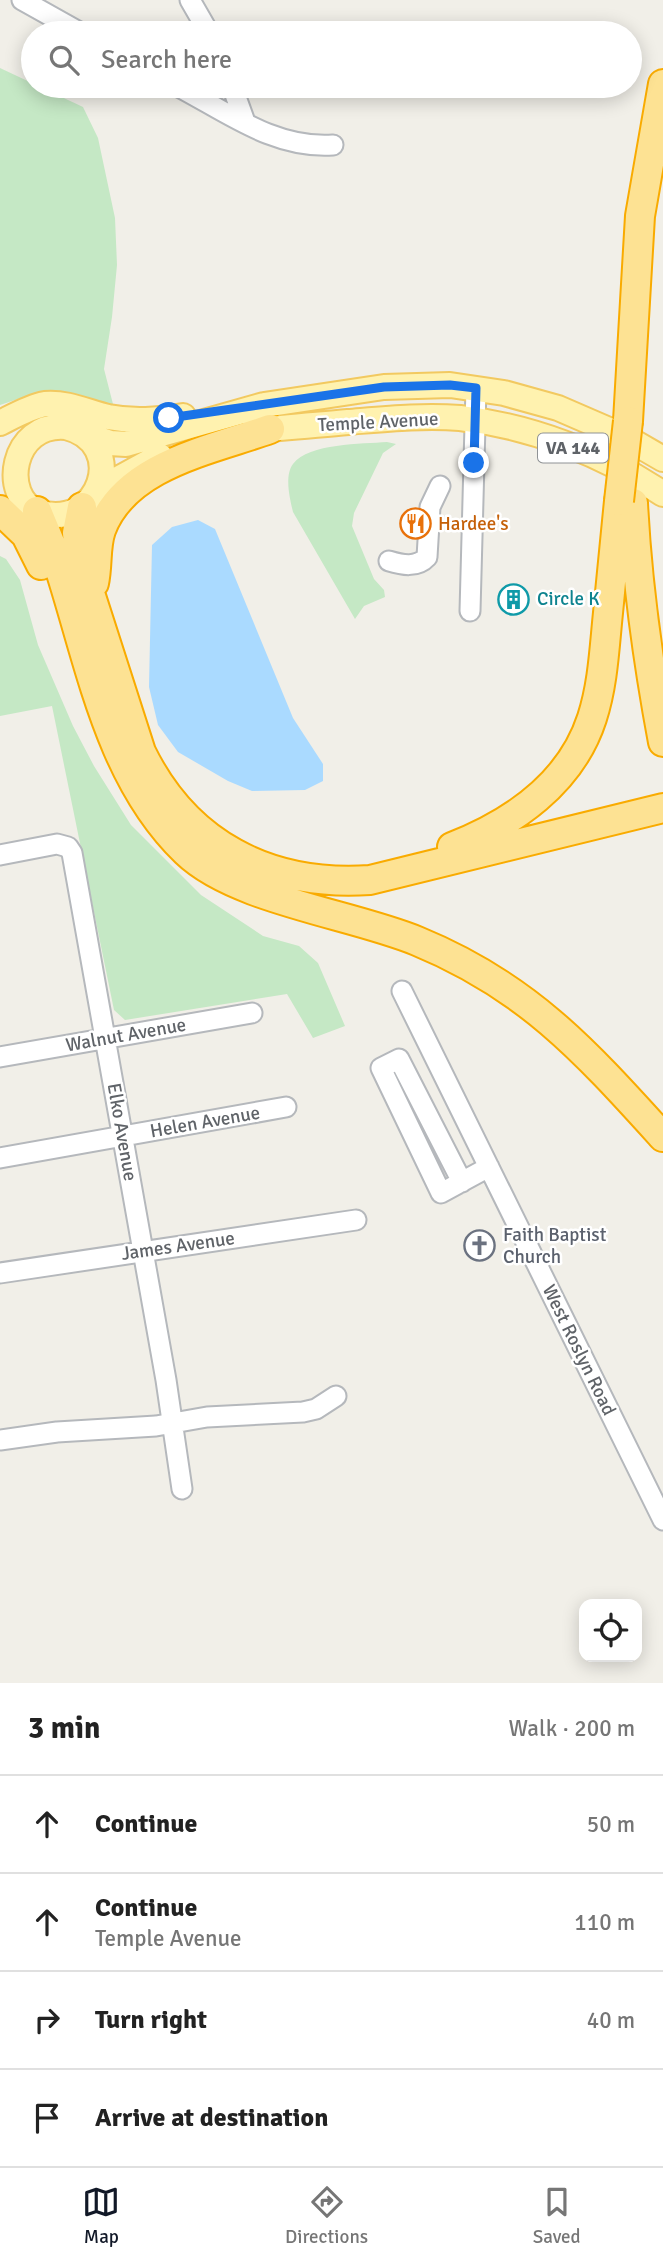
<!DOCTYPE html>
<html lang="en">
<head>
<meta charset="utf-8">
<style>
	body { margin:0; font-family:Signika,sans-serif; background:#f2f2f2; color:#222 }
	.controls { position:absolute; right:21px; bottom:21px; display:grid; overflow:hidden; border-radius:14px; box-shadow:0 4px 18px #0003 }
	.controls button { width:63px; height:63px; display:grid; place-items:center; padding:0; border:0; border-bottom:2px solid #e0e0e0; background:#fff; color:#222; font:35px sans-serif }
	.stop { position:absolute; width:21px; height:21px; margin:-16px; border:5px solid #1a73e8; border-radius:50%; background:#fff }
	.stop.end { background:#1a73e8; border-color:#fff; box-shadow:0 2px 7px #0008 }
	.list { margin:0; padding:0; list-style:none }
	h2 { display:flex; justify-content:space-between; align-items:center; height:91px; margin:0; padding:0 28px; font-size:30px }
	h2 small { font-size:23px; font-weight:400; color:#767676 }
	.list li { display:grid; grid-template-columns:46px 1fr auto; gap:21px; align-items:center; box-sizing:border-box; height:98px; padding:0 28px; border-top:2px solid #e0e0e0 }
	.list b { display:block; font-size:26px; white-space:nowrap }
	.list p { margin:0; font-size:23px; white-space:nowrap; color:#767676 }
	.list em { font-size:23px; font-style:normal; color:#767676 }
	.icon { flex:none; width:38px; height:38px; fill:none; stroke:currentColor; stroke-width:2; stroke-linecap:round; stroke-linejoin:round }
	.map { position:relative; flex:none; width:663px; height:1683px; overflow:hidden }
	.search { position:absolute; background:#fff; box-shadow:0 4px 18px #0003; left:21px; right:21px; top:21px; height:77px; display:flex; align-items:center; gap:18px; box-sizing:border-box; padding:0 24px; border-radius:38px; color:#767676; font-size:26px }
	.sheet { height:483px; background:#fff }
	nav { display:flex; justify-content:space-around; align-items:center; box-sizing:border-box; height:98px; border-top:2px solid #e0e0e0; background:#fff; font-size:19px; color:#767676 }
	nav a { display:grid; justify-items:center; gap:4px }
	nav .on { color:#111827 }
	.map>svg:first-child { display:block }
	.green { fill:#c5e8c5 }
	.water { fill:#aadaff }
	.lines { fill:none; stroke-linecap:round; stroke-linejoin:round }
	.minor-casing { stroke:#b5b8bc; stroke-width:23 }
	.major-casing { stroke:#f2c960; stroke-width:28 }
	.highway-casing { stroke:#f9ab00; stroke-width:32 }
	.minor { stroke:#fff; stroke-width:19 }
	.major { stroke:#fff2af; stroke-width:24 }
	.highway { stroke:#fde293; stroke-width:28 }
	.highway-bridge-casing { stroke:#f9ab00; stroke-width:32; stroke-linecap:butt }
	.highway-bridge { stroke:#fde293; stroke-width:28 }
	.route { stroke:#1a73e8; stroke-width:9 }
	.labels { text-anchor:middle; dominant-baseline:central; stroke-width:5; stroke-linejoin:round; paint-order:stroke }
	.shield { fill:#fff; stroke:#8f9295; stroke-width:2 }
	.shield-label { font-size:18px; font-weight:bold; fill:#5f6368 }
	.street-label { font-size:19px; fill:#5f6368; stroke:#fff }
	.food-label { font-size:19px; fill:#c56008; stroke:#fff; text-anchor:start }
	.culture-label { font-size:19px; fill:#0d838f; stroke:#fff; text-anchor:start }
	.worship-label { font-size:19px; fill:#5b616d; stroke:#fff; text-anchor:start }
</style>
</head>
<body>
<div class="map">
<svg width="663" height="1683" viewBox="0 0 663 1683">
	<rect width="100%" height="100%" fill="#f1efe8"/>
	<!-- green -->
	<path class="green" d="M0 68 83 107 98 138 115 218 117 265 112 317 104 369 114 408C63 386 52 387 0 405Z
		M387 442 396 444 383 453 354 513 352 526 374 579 384 590 385 597 364 606 355 619 293 512C290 499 284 476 293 464 309 443 362 444 387 442Z
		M0 556 6 559 20 580 38 645 73 726 94 766 131 825 201 895 263 936 299 946 318 963 345 1026 313 1038 287 994 125 1020 114 1010 52 706 0 716Z"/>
	<!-- water -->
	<path class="water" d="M198 520 215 529 293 718 323 764V781L305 790 252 791 228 781 178 752 158 725 149 687 152 545 172 527Z"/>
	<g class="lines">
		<defs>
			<path id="minor" d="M22 0 81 33
				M190 0 209 33
				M177 86C227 112 274 149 333 145
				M232 86 245 122
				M389 561C402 565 417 568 427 557L430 507 440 486
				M470 611 476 388
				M0 855 57 844 68 847 72 853 166 1380 182 1489
				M402 991 663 1520
				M0 1057 252 1013
				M0 1158 286 1107
				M462 1182 399 1059 381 1068 441 1193 489 1167
				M0 1273 356 1220
				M0 1440 57 1432 156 1426 207 1417 303 1412 316 1409 336 1396"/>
			<path id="major" d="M0 423C14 416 29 407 45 404 67 402 87 412 108 417 134 422 157 420 183 416
				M66 427C130 443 100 532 38 512 0 497 11 422 66 427Z
				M253 431C284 427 316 425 348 422 385 419 423 415 460 418 531 426 604 454 663 494
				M83 434 110 443 126 444 264 405 384 387 450 385 504 393 558 408 625 437 663 459
				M93 496 118 479 160 456"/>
			<path id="highway" d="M628 421 640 216 663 84
				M633 503C637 583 648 662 663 742
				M82 507 77 533 80 562 141 752C186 844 268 887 370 880L663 808
				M0 510 26 535 41 565
				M37 511C45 531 54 550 60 570 91 667 110 779 186 852 236 900 352 914 417 941 527 986 585 1051 663 1137
				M94 583C98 565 95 547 101 530 125 465 211 450 270 429
				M452 847C513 823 571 783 592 718 602 687 604 655 607 623 611 583 615 542 619 501"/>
		</defs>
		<!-- minor casing -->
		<use href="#minor" class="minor-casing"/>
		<!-- major casing -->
		<use href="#major" class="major-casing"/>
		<!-- highway casing -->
		<use href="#highway" class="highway-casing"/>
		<!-- minor -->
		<use href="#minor" class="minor"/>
		<!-- major -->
		<use href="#major" class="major"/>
		<!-- highway -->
		<use href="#highway" class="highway"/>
		<defs>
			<path id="highway-bridge" d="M619 501 628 421"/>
		</defs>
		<!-- highway-bridge casing -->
		<use href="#highway-bridge" class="highway-bridge-casing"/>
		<!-- highway-bridge -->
		<use href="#highway-bridge" class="highway-bridge"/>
	</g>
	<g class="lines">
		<!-- route -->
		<path class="route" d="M169 418 384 387 450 385 476 388 474 463"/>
	</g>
	<!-- icons -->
	<defs>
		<symbol id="restaurant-ring" viewBox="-11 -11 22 22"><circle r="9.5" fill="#fff" stroke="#e8710a" stroke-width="1.5"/><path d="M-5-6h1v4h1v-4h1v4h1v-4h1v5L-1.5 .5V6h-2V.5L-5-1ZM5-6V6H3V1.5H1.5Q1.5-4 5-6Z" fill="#e8710a"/></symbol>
		<symbol id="building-ring" viewBox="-11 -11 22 22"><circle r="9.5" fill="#fff" stroke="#0f9aa8" stroke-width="1.5"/><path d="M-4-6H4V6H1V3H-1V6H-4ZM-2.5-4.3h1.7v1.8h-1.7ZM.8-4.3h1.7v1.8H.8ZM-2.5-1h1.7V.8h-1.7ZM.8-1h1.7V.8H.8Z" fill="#0f9aa8"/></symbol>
		<symbol id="church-ring" viewBox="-11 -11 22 22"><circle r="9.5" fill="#fff" stroke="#6b7280" stroke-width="1.5"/><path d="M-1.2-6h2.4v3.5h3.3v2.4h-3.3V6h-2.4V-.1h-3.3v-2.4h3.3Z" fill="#6b7280"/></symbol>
	</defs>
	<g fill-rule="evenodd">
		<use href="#restaurant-ring" x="398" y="506" width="35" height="35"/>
		<use href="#building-ring" x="496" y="582" width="35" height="35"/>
		<use href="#church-ring" x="462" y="1228" width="35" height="35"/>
	</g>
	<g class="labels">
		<!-- shield labels -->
		<rect class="shield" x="538" y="433.5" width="70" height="29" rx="5"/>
		<g class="shield-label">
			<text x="573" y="448">VA 144</text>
		</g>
		<!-- street labels -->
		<g class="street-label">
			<text transform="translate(378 422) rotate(-3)">Temple Avenue</text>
			<text transform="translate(126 1035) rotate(-10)">Walnut Avenue</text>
			<text transform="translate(205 1122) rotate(-10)">Helen Avenue</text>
			<text transform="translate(122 1132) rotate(80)">Elko Avenue</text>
			<text transform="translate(178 1246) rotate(-8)">James Avenue</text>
			<text transform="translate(579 1350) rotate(64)">West Roslyn Road</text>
		</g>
		<!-- food labels -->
		<g class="food-label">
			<text x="438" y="524">Hardee's</text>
		</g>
		<!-- culture labels -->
		<g class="culture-label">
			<text x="537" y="599">Circle K</text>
		</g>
		<!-- worship labels -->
		<g class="worship-label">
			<text x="503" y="1235">Faith Baptist<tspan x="503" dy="22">Church</tspan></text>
		</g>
	</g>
</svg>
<div class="controls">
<button><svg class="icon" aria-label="locate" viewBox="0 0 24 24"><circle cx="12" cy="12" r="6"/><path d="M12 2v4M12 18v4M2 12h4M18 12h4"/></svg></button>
</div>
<div class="stop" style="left:169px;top:418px"></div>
<div class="stop end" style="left:474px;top:463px"></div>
<div class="search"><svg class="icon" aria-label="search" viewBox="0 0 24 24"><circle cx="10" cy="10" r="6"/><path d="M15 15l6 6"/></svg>Search here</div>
</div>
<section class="sheet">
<h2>3 min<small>Walk · 200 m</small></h2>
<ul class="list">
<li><svg class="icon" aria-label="ahead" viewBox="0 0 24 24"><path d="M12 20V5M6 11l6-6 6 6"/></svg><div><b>Continue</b></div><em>50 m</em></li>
<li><svg class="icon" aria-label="ahead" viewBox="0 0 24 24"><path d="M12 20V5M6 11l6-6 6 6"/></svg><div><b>Continue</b><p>Temple Avenue</p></div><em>110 m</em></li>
<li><svg class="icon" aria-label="right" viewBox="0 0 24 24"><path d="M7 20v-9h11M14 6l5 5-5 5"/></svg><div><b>Turn right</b></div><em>40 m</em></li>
<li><svg class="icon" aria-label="arrive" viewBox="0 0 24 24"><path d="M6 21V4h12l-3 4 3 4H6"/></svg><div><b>Arrive at destination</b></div></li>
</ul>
</section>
<nav>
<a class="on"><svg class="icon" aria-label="map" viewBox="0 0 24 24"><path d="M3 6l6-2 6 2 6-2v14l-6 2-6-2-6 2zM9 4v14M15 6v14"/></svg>Map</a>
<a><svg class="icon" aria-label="directions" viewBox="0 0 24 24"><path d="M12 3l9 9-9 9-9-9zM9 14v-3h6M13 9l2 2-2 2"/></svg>Directions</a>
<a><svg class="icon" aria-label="saved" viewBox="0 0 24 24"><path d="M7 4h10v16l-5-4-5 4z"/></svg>Saved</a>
</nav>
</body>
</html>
